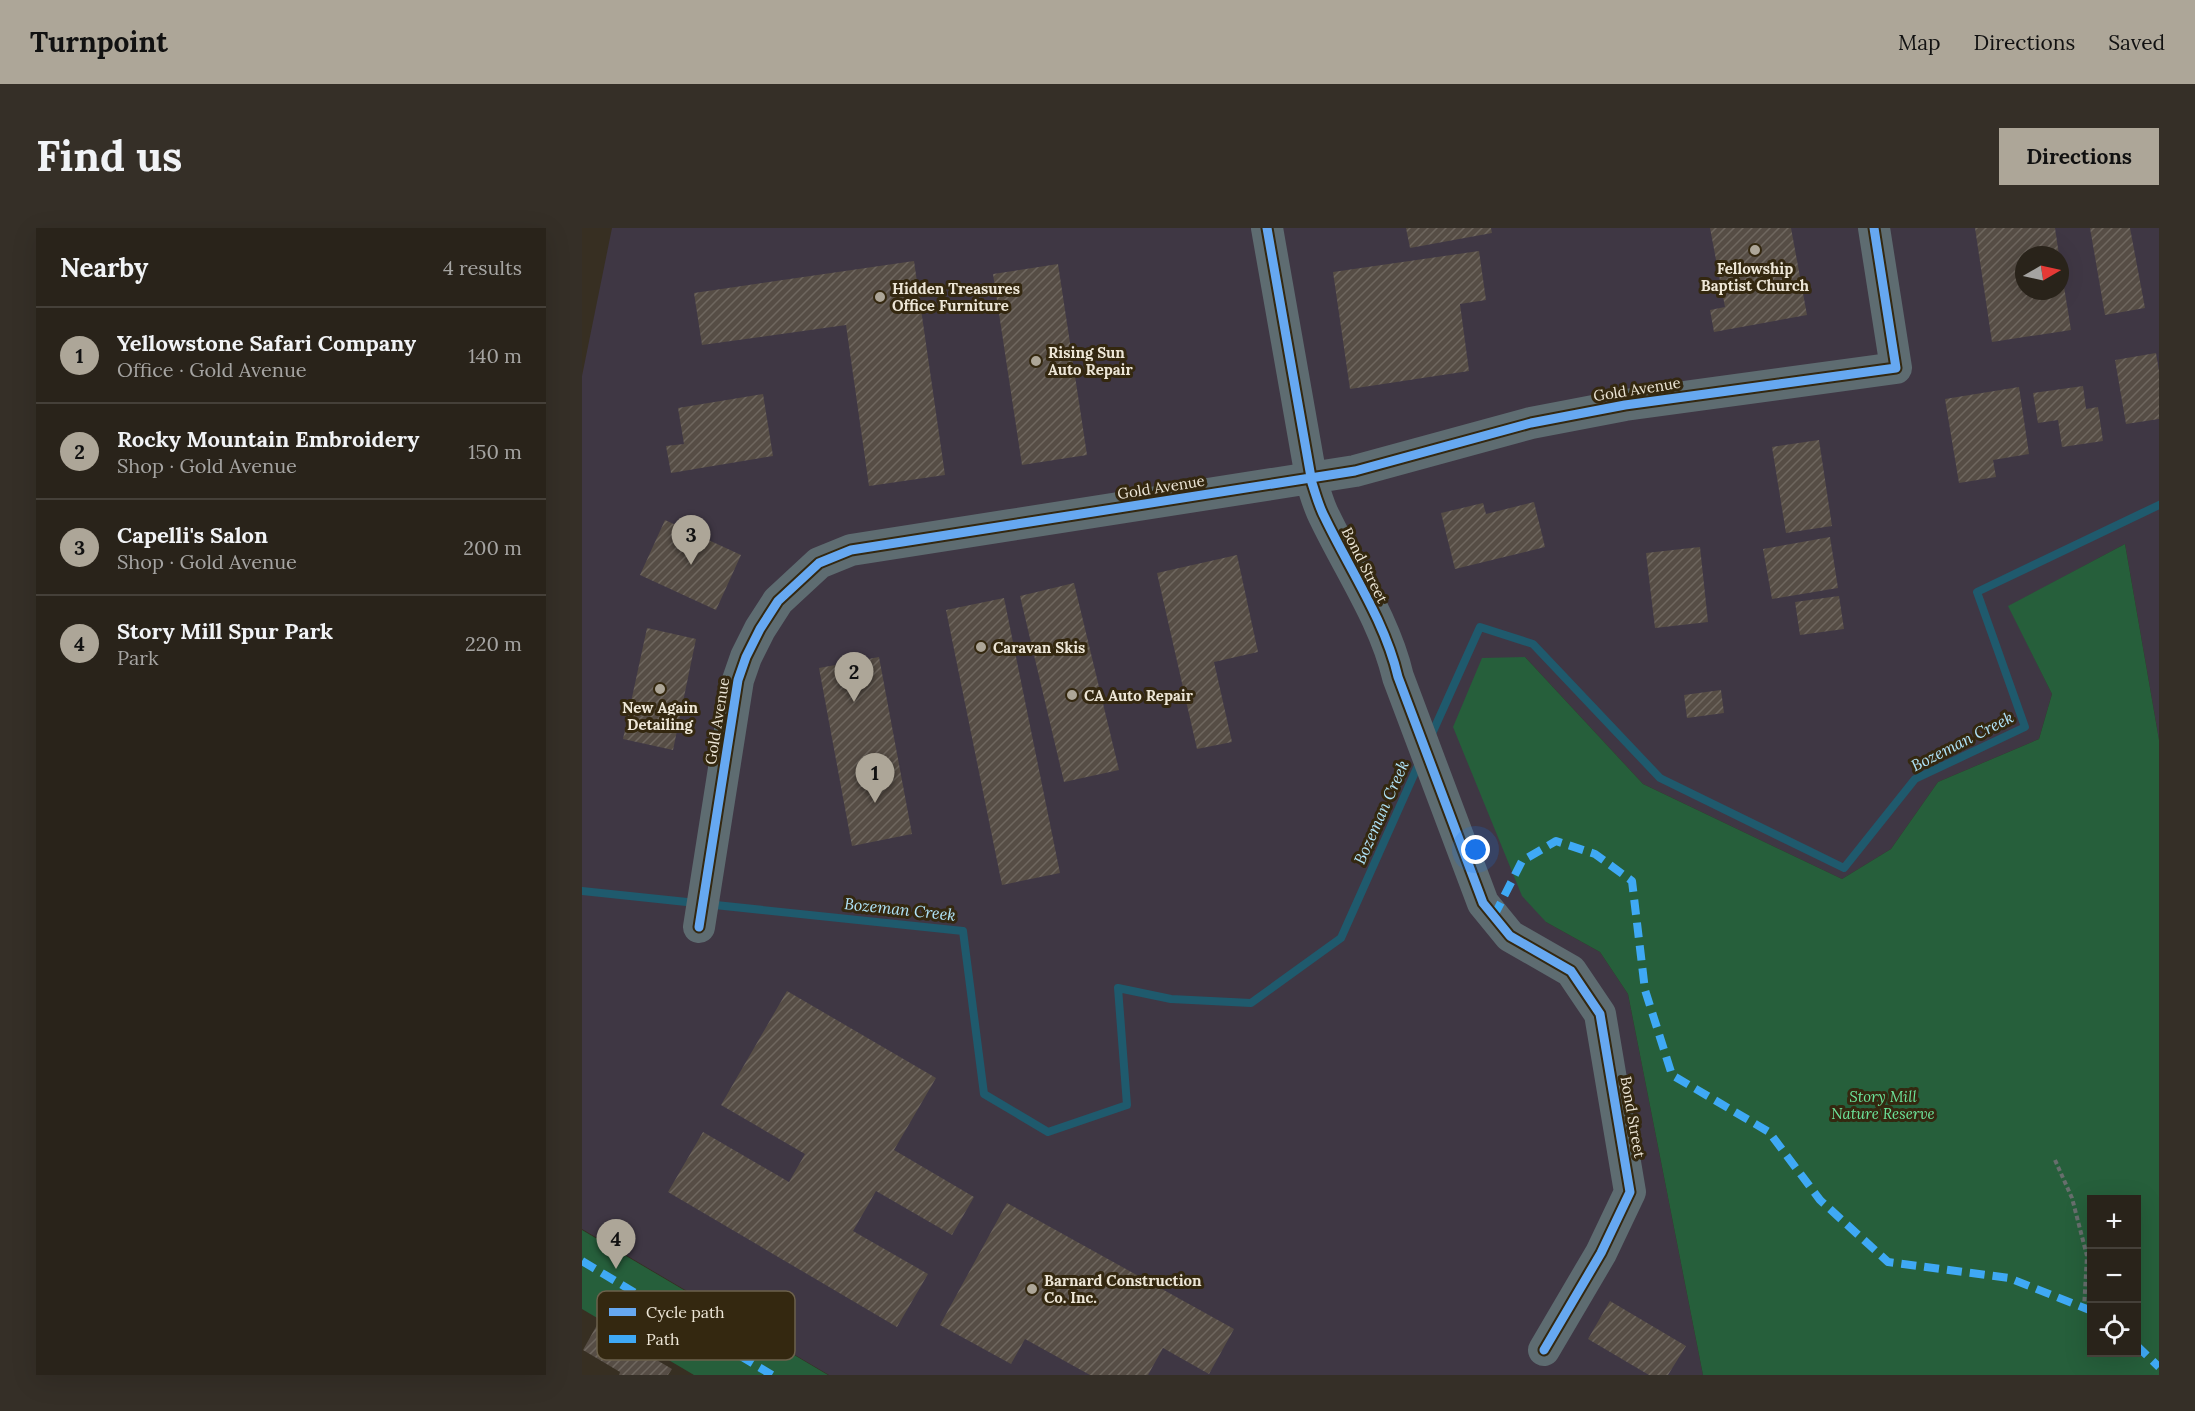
<!DOCTYPE html>
<html lang="en">
<head>
<meta charset="utf-8">
<style>
	body { margin:0; font-family:Lora,serif; background:#352f27; color:#f1f3f6 }
	.controls { position:absolute; right:18px; bottom:18px; display:grid; overflow:hidden; border-radius:0px; box-shadow:0 6px 24px #0002 }
	.controls button { width:54px; height:54px; display:grid; place-items:center; padding:0; border:0; border-bottom:2px solid #454039; background:#29231a; color:#f1f3f6; font:30px sans-serif }
	.compass { position:absolute; left:1433px; top:18px; width:54px; height:54px; border-radius:50%; background:#29231a; box-shadow:0 6px 24px #0002; rotate:81deg }
	.you { position:absolute; left:894px; top:622px; width:21px; height:21px; margin:-15px; border:4px solid #fff; border-radius:50%; background:#1a73e8; box-shadow:0 0 0 9px #1a73e833 }
	.badge { display:grid; place-items:center; width:39px; height:39px; border-radius:50%; background:#ada698; color:#111; font-size:20px; font-weight:700 }
	.pin { position:absolute; translate:-50% -50px; filter:drop-shadow(0 2px 3px #0008) }
	.pin::after { content:''; position:absolute; top:32px; width:21px; height:18px; background:inherit; clip-path:polygon(0 0,100% 0,50% 100%) }
	.list { margin:0; padding:0; list-style:none }
	h2 { display:flex; justify-content:space-between; align-items:center; height:78px; margin:0; padding:0 24px; font-size:26px }
	h2 small { font-size:20px; font-weight:400; color:#a5a4a2 }
	.list li { display:grid; grid-template-columns:39px 1fr auto; gap:18px; align-items:center; box-sizing:border-box; height:96px; padding:0 24px; border-top:2px solid #454039 }
	.list b { display:block; font-size:22px; white-space:nowrap }
	.list p { margin:0; font-size:20px; white-space:nowrap; color:#a5a4a2 }
	.list em { font-size:20px; font-style:normal; color:#a5a4a2 }
	.icon { flex:none; width:33px; height:33px; fill:none; stroke:currentColor; stroke-width:2; stroke-linecap:round; stroke-linejoin:round }
	.map { position:relative; flex:none; width:1577px; height:1147px; overflow:hidden; border-radius:0px }
	header { display:flex; align-items:center; gap:36px; box-sizing:border-box; height:84px; padding:0 30px; background:#ada698; color:#111 }
	header strong { font-size:28px }
	nav { display:flex; gap:33px; margin-inline-start:auto; font-size:21px }
	.intro { display:flex; align-items:center; justify-content:space-between; box-sizing:border-box; height:144px; padding:0 36px }
	h1 { margin:0; font-size:42px }
	.button { padding:15px 27px; border-radius:0px; background:#ada698; color:#111; font-size:21px; font-weight:700 }
	main { display:flex; gap:36px; padding:0 36px }
	aside { flex:1; background:#29231a; border-radius:0px; box-shadow:0 6px 24px #0002 }
	.map>svg:first-child { display:block }
	.commercial { fill:#3f3744; fill-rule:evenodd }
	.park { fill:#265f3b; fill-rule:evenodd }
	.lines { fill:none; stroke-linecap:round; stroke-linejoin:round }
	.stream { stroke:#1f5a6d; stroke-width:8 }
	.building { fill:url(#building-hatch) }
	.path { stroke:#676e6d; stroke-width:4; stroke-dasharray:4.5 3; stroke-linecap:butt }
	.minor { stroke:#5e6c71; stroke-width:32 }
	.quiet { stroke:#3fa9f5; stroke-width:8; stroke-dasharray:15 8; stroke-linecap:butt }
	.cycleway-casing { stroke:#342810; stroke-width:13 }
	.cycleway { stroke:#66a8f1; stroke-width:9 }
	.poi-dot { fill:#ada698; stroke:#342810; stroke-width:2 }
	.labels { text-anchor:middle; dominant-baseline:central; stroke-width:6; stroke-linejoin:round; paint-order:stroke }
	.poi-label { font-size:15px; font-weight:bold; fill:#ede6d7; stroke:#342810; text-anchor:start }
	.street-label { font-size:15px; fill:#ede6d7; stroke:#342810 }
	.park-label { font-size:15px; font-style:italic; fill:#6ce59b; stroke:#342810 }
	.water-label { font-size:16px; font-style:italic; fill:#b0e4f9; stroke:#342810 }
	.key { fill:#342810; stroke:#6c614c; stroke-width:1.5 }
	.key-label { font-size:16px; fill:#ede6d7 }
</style>
</head>
<body>
<header>
<strong>Turnpoint</strong>
<nav><a>Map</a><a>Directions</a><a>Saved</a></nav>
</header>
<div class="intro"><h1>Find us</h1><a class="button">Directions</a></div>
<main>
<aside>
<h2>Nearby<small>4 results</small></h2>
<ul class="list">
<li><span class="badge">1</span><div><b>Yellowstone Safari Company</b><p>Office · Gold Avenue</p></div><em>140 m</em></li>
<li><span class="badge">2</span><div><b>Rocky Mountain Embroidery</b><p>Shop · Gold Avenue</p></div><em>150 m</em></li>
<li><span class="badge">3</span><div><b>Capelli's Salon</b><p>Shop · Gold Avenue</p></div><em>200 m</em></li>
<li><span class="badge">4</span><div><b>Story Mill Spur Park</b><p>Park</p></div><em>220 m</em></li>
</ul>
</aside>
<div class="map">
<svg width="1577" height="1147" viewBox="0 0 1577 1147">
	<defs>
		<pattern id="building-hatch" width="6" height="6" patternUnits="userSpaceOnUse" patternTransform="scale(1.5)"><rect width="6" height="6" fill="#564d45"/><path d="M-1 1l2-2M0 6l6-6M5 7l2-2" fill="none" stroke="#6f675f"/></pattern>
	</defs>
	<rect width="100%" height="100%" fill="#372f22"/>
	<!-- commercial -->
	<path class="commercial" d="M30 0H1577V512L1543 316 1427 378 1470 466 1457 511 1356 554 1309 621 1260 651 1061 556 943 429 964 694 1018 724 1046 766 1121 1147H247L0 1001V148ZM1442 27H1478V63H1442Z"/>
	<!-- park -->
	<path class="park" d="M1543 316 1577 512V1147H1121L1046 766 1018 724 964 694 940 668 871 499 900 430 943 429 1061 556 1260 651 1309 621 1356 554 1457 511 1470 466 1426 378ZM1510 972H1554V1124H1510Z
		M0 1002 246 1147H112L0 1081Z"/>
	<g class="lines">
		<!-- stream -->
		<path class="stream" d="M848 510 898 399 951 416 1078 550 1262 640 1333 551 1443 499 1395 364 1577 277
			M0 663 381 703 402 866 466 904 545 877 536 760 589 771 669 775 759 710 838 533"/>
	</g>
	<!-- building -->
	<path class="building" d="M824 0H909L910 5 828 20Z
		M1128 0H1209L1225 87 1132 104 1128 82 1143 79Z
		M1393 0H1473L1477 27H1442V63H1478L1479 40 1489 102 1410 114Z
		M1508 0H1548L1563 80 1523 87Z
		M897 23 904 72 878 76 887 143 768 161 751 44Z
		M332 33 363 247 287 258 264 97 120 117 112 65Z
		M476 36 505 227 440 237 411 46Z
		M1574 125 1577 143V191L1544 196 1533 132Z
		M1501 158 1504 181 1516 179 1521 213 1480 219 1476 192 1456 195 1451 165Z
		M1437 159 1447 226 1411 232 1414 249 1377 255 1363 171Z
		M181 166 191 228 89 245 84 218 102 216 96 180Z
		M1237 212 1250 298 1204 305 1190 219Z
		M952 274 963 319 873 341 859 285 901 275 904 286Z
		M83 292 159 327 134 382 58 347Z
		M1248 309 1256 360 1190 371 1181 321Z
		M1118 319 1126 394 1073 400 1064 325Z
		M655 327 676 424 632 434 650 514 615 521 575 345Z
		M492 355 537 542 482 554 438 368Z
		M1257 368 1262 401 1218 407 1213 374Z
		M422 370 478 645 420 657 364 382Z
		M65 400 114 411 91 522 41 511Z
		M297 429 330 606 270 618 237 440Z
		M1139 462 1142 485 1105 490 1102 467Z
		M205 763 354 850 312 922 392 969 370 1007 294 963 271 1003 346 1046 315 1099 86 964 121 904 207 954 223 926 139 877Z
		M425 975 652 1101 627 1146 581 1120 566 1147H508L443 1111 429 1136 358 1097Z
		M1028 1073 1104 1118 1086 1147H1067L1006 1111Z
		M15 1097 90 1141 86 1147H37L38 1144 1 1122Z"/>
	<g class="lines">
		<!-- path -->
		<path class="path" d="M1473 932 1490 970 1505 1028 1502 1080"/>
		<!-- minor -->
		<path class="minor" d="M685 0 730 255C734 267 737 279 743 290 768 342 803 393 816 449L901 675 928 708 989 743 1018 786 1048 964 1019 1025 962 1122
			M117 699 156 452 164 429 178 401 196 373 237 335 269 322 773 243 949 195 1043 177 1314 140 1292 0"/>
		<!-- quiet -->
		<path class="quiet" d="M912 688 940 633 974 613 1013 626 1050 653 1063 762 1090 847 1187 904 1238 972 1306 1034 1427 1050 1510 1083
			M0 1033 190 1147
			M1554 1117 1577 1139"/>
		<defs>
			<path id="cycleway" d="M685 0 730 255C734 267 737 279 743 290 768 342 803 393 816 449L901 675 928 708 989 743 1018 786 1048 964 1019 1025 962 1122
				M117 699 156 452 164 429 178 401 196 373 237 335 269 322 773 243 949 195 1043 177 1314 140 1292 0"/>
		</defs>
		<!-- cycleway casing -->
		<use href="#cycleway" class="cycleway-casing"/>
		<!-- cycleway -->
		<use href="#cycleway" class="cycleway"/>
	</g>
	<!-- markers -->
	<g class="poi-dot">
		<circle cx="1173" cy="22" r="6"/>
		<circle cx="298" cy="69" r="6"/>
		<circle cx="454" cy="133" r="6"/>
		<circle cx="399" cy="419" r="6"/>
		<circle cx="78" cy="461" r="6"/>
		<circle cx="490" cy="467" r="6"/>
		<circle cx="450" cy="1061" r="6"/>
	</g>
	<g class="labels">
		<!-- poi labels -->
		<g class="poi-label">
			<text x="1173" y="40" text-anchor="middle">Fellowship<tspan x="1173" dy="17">Baptist Church</tspan></text>
			<text x="310" y="60">Hidden Treasures<tspan x="310" dy="17">Office Furniture</tspan></text>
			<text x="466" y="124">Rising Sun<tspan x="466" dy="17">Auto Repair</tspan></text>
			<text x="411" y="419">Caravan Skis</text>
			<text x="502" y="467">CA Auto Repair</text>
			<text x="78" y="479" text-anchor="middle">New Again<tspan x="78" dy="17">Detailing</tspan></text>
			<text x="462" y="1052">Barnard Construction<tspan x="462" dy="17">Co. Inc.</tspan></text>
		</g>
		<!-- street labels -->
		<g class="street-label">
			<text transform="translate(1055 161) rotate(-9)">Gold Avenue</text>
			<text transform="translate(579 259) rotate(-9)">Gold Avenue</text>
			<text transform="translate(783 337) rotate(63)">Bond Street</text>
			<text transform="translate(135 493) rotate(-81)">Gold Avenue</text>
			<text transform="translate(1051 889) rotate(80)">Bond Street</text>
		</g>
		<!-- park labels -->
		<g class="park-label">
			<text x="1301" y="868">Story Mill<tspan x="1301" dy="17">Nature Reserve</tspan></text>
		</g>
		<!-- water labels -->
		<g class="water-label">
			<text transform="translate(1380 513) rotate(-27)">Bozeman Creek</text>
			<text transform="translate(799 584) rotate(-66)">Bozeman Creek</text>
			<text transform="translate(318 681) rotate(6)">Bozeman Creek</text>
		</g>
	</g>
	<!-- legend -->
	<rect x="15" y="1063" width="198" height="69" rx="9" class="key"/>
	<rect x="27" y="1080" width="27" height="8" fill="#66a8f1"/>
	<rect x="27" y="1107" width="27" height="8" fill="#3fa9f5"/>
	<g class="key-label">
		<text x="64" y="1090">Cycle path</text>
		<text x="64" y="1117">Path</text>
	</g>
</svg>
<div class="controls">
<button>+</button>
<button>−</button>
<button><svg class="icon" aria-label="locate" viewBox="0 0 24 24"><circle cx="12" cy="12" r="6"/><path d="M12 2v4M12 18v4M2 12h4M18 12h4"/></svg></button>
</div>
<svg class="compass" viewBox="-18 -18 36 36"><path d="M0-13l5 13h-10z" fill="#e53935"/><path d="M0 13l5-13h-10z" fill="#a5a4a2"/></svg>
<div class="you"></div>
<div class="pin badge" style="left:293px;top:575px">1</div>
<div class="pin badge" style="left:272px;top:474px">2</div>
<div class="pin badge" style="left:109px;top:337px">3</div>
<div class="pin badge" style="left:34px;top:1041px">4</div>
</div>
</main>
</body>
</html>
